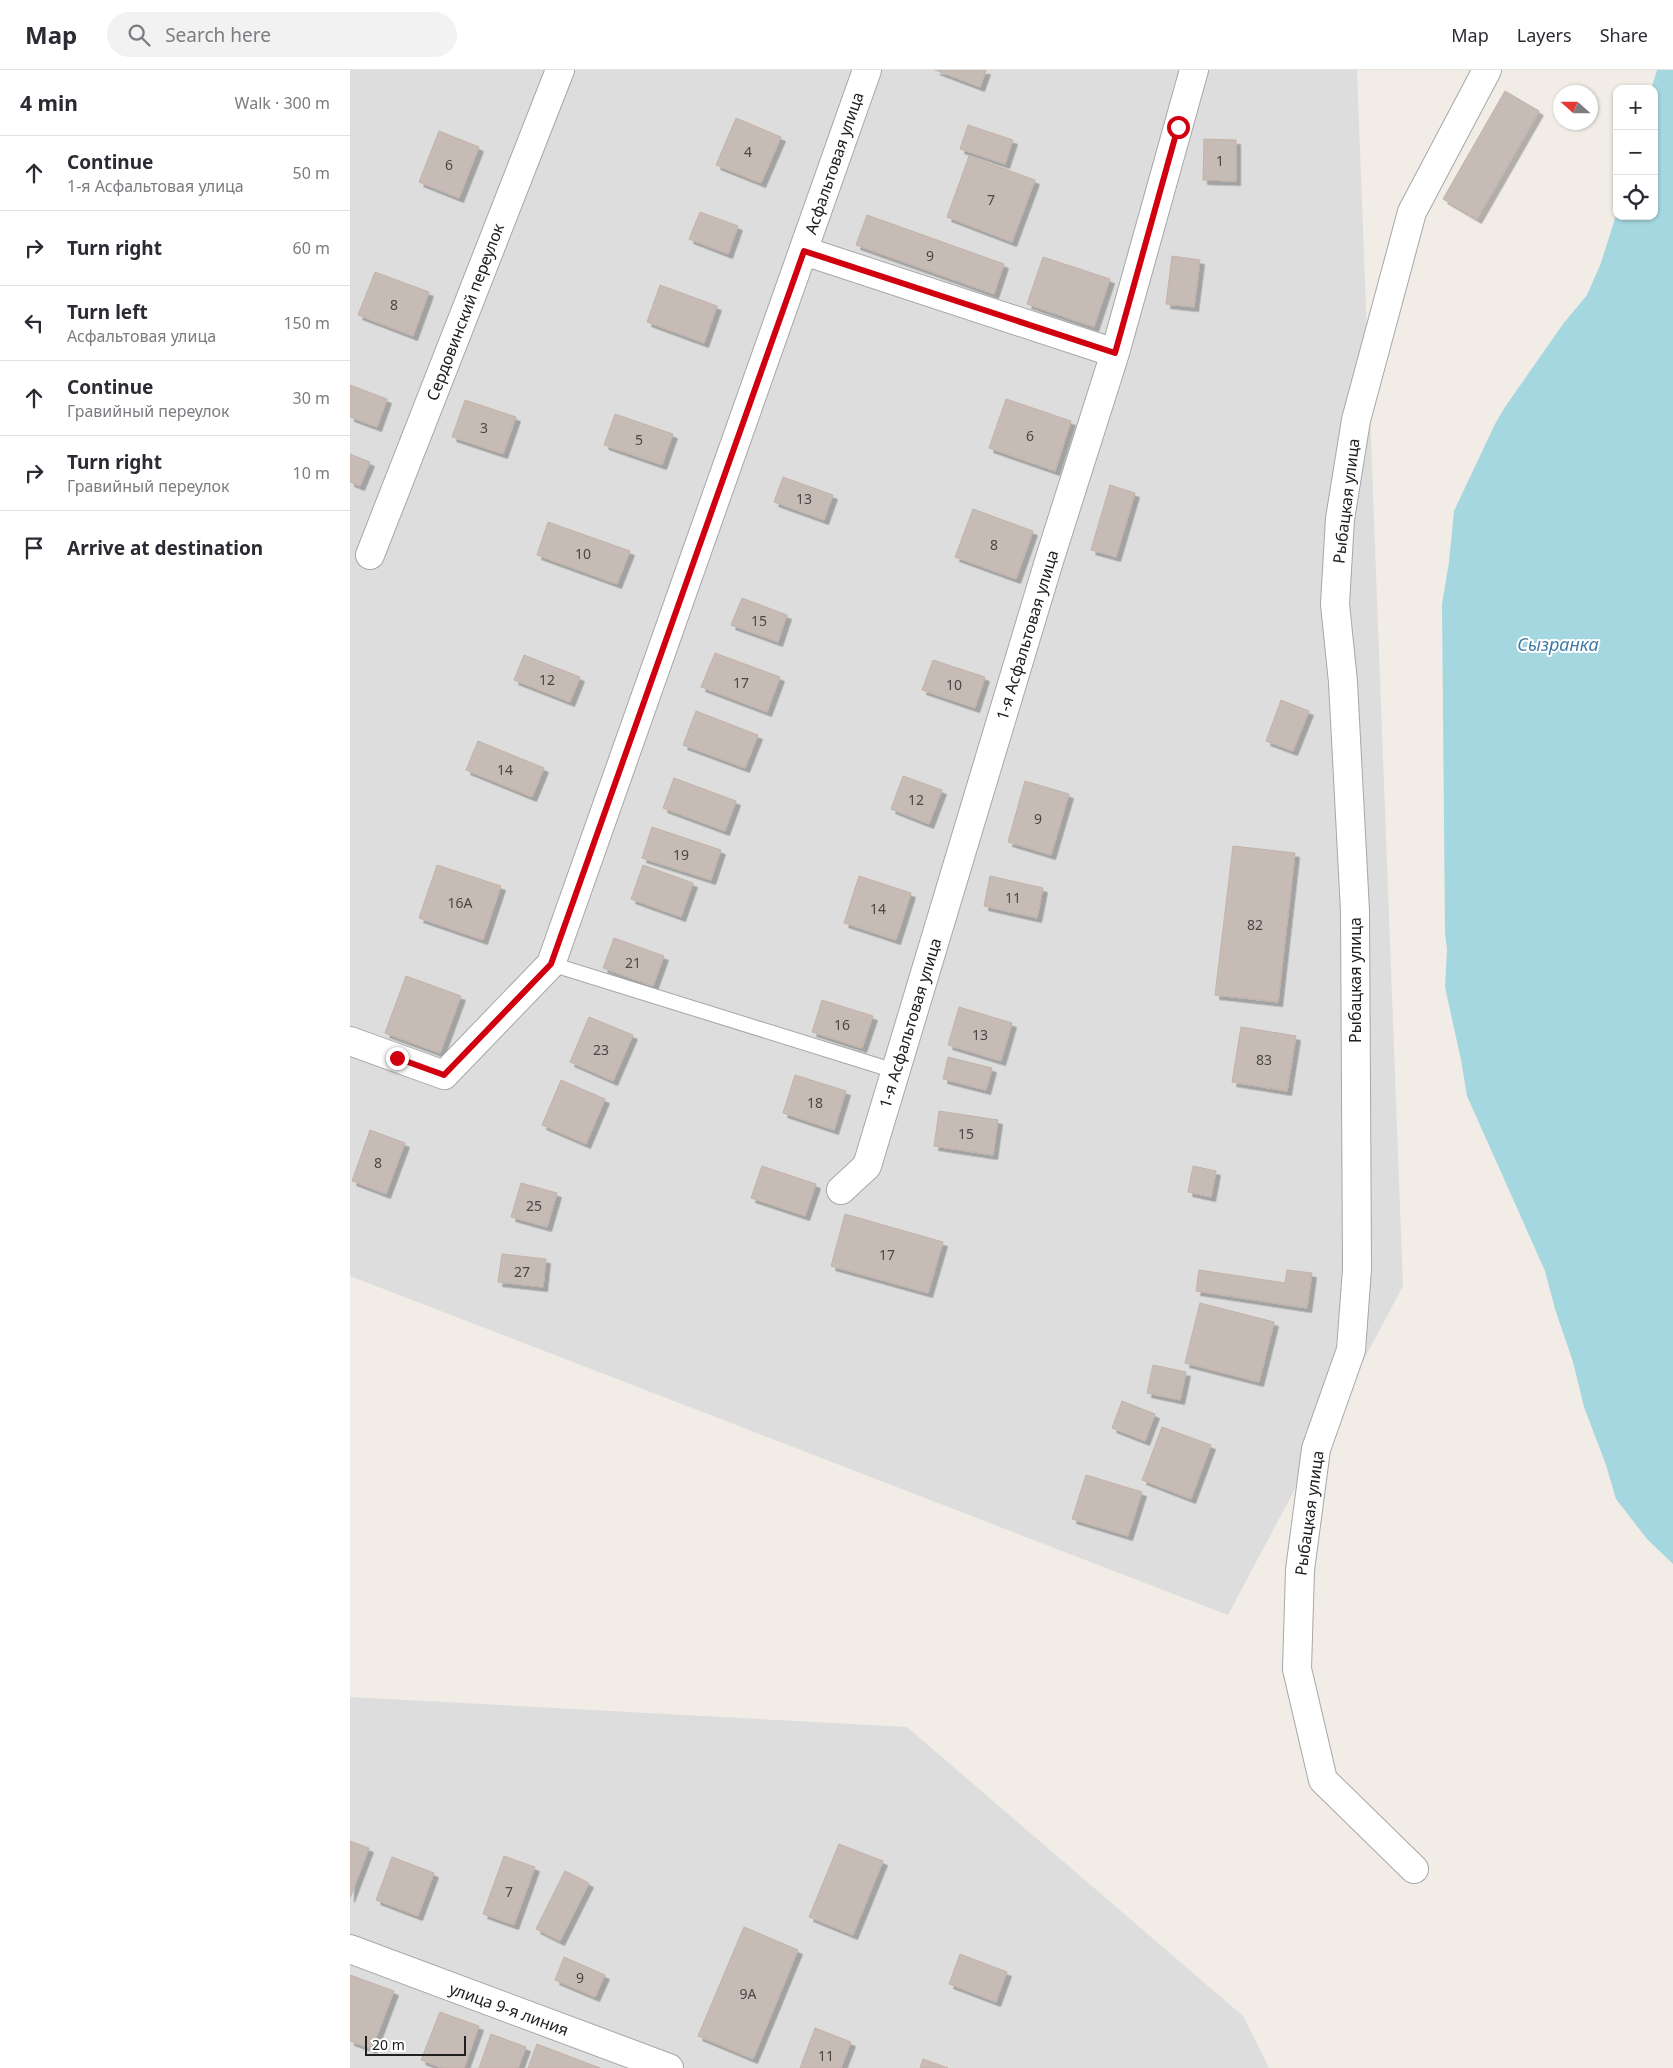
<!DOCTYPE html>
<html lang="en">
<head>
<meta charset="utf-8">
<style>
	body { margin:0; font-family:"Noto Sans",sans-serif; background:#f2f2f3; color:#2b2b33 }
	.controls { position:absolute; right:15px; top:15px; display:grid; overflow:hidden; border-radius:10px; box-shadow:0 1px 4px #0004 }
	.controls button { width:45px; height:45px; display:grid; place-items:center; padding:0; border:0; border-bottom:1px solid #e1e1e2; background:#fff; color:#2b2b33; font:25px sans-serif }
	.compass { position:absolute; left:1203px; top:15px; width:45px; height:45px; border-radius:50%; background:#fff; box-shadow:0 1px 4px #0004; rotate:291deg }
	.scale { position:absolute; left:15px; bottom:12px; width:101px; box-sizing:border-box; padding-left:5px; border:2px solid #202020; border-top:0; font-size:14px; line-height:18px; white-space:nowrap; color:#202020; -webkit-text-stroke:4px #fff; paint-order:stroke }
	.stop { position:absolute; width:15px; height:15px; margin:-11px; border:4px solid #d0000f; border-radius:50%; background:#fff }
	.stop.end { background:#d0000f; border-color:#fff; box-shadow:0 1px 5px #0008 }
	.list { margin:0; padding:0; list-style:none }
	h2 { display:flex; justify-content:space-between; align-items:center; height:65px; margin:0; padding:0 20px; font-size:21px }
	h2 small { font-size:16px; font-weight:400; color:#7c7c81 }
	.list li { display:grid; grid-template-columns:32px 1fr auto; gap:15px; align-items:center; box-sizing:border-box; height:75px; padding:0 20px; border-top:1px solid #e1e1e2 }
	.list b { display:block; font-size:19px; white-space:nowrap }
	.list p { margin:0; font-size:16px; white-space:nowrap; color:#7c7c81 }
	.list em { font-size:16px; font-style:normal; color:#7c7c81 }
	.icon { flex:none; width:28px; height:28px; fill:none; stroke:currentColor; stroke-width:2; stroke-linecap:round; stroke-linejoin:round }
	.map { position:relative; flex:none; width:1323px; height:1998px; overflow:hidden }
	header { display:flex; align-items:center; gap:30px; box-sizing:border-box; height:70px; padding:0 25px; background:#fff; border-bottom:1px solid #e1e1e2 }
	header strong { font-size:24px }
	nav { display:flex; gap:28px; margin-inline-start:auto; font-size:18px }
	.search { width:350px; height:45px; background:#f2f2f3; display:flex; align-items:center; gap:12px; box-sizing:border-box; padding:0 18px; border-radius:28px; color:#7c7c81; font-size:19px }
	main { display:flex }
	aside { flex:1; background:#fff }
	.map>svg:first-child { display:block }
	.residential { fill:#dedddd }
	.water { fill:#a5d7e0 }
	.building { fill:#c6bcb5; stroke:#c3b2a8; filter:url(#shadow) }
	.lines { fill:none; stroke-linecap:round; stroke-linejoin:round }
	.service-casing { stroke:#a7a7a7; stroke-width:16 }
	.minor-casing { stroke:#a7a7a7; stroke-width:30 }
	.service { stroke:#fff; stroke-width:14 }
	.minor { stroke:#fff; stroke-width:28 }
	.route { stroke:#d0000f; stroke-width:6 }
	.labels { text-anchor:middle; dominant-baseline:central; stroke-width:4; stroke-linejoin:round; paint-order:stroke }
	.number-label { font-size:14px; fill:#4a4745 }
	.street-label { font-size:16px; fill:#202020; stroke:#fff }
	.water-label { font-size:18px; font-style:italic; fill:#427aa5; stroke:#fff }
</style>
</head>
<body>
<header>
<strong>Map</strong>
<div class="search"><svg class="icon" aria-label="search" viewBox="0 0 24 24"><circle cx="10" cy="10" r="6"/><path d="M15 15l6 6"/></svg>Search here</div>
<nav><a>Map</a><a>Layers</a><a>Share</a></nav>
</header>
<main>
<aside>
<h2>4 min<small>Walk · 300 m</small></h2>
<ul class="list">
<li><svg class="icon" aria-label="ahead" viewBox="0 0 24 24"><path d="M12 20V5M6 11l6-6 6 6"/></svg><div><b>Continue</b><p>1-я Асфальтовая улица</p></div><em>50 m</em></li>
<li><svg class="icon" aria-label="right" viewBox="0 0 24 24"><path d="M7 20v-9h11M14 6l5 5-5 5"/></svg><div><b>Turn right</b></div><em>60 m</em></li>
<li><svg class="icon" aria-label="left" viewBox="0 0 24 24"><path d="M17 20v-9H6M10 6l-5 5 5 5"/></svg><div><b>Turn left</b><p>Асфальтовая улица</p></div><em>150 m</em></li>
<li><svg class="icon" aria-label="ahead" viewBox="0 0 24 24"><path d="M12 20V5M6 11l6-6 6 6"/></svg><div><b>Continue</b><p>Гравийный переулок</p></div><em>30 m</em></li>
<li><svg class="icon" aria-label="right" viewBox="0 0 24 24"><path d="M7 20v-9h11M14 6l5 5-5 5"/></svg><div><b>Turn right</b><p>Гравийный переулок</p></div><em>10 m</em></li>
<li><svg class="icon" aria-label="arrive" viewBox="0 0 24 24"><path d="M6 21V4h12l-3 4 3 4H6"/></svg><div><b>Arrive at destination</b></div></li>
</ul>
</aside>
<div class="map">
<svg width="1323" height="1998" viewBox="0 0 1323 1998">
	<defs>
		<filter id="shadow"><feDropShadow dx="4.5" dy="4.5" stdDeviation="0" flood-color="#0004"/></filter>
	</defs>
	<rect width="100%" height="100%" fill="#f1ede6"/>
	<!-- residential -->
	<path class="residential" d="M0 0H1007L1053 1216 878 1545 0 1206Z
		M0 1627 557 1657 893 1946 919 1998H0Z"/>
	<!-- water -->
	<path class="water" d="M1307 0H1323V1494L1297 1469 1266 1429 1256 1395 1234 1337 1223 1292 1205 1239 1195 1201 1117 1026 1111 990 1095 917 1097 879 1095 863 1092 534 1099 492 1104 441 1145 354 1155 337 1213 254 1237 225 1251 193 1267 142V146H1304V19H1301Z"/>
	<!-- building -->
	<path class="building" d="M585 0H636L630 17Z
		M1155 21 1189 41 1127 149 1093 129Z
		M386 48 431 67 411 113 366 95Z
		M618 55 663 70 655 94 610 79Z
		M89 61 129 77 109 128 69 112Z
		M854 69 886 70V111L853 110Z
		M619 86 685 110 662 172 597 147Z
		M350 142 388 156 378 184 339 169Z
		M517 145 654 194 644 224 506 175Z
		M822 186 850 190 844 237 816 234Z
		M693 187 760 209 744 257 677 234Z
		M25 202 79 222 63 266 8 245Z
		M310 215 367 236 354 273 297 252Z
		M0 315 37 329 27 357 0 347Z
		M656 329 721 351 705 401 639 378Z
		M115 330 166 347 153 384 102 367Z
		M265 344 323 364 312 395 254 375Z
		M0 384 20 392 10 416 0 412Z
		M433 407 483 425 474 450 424 432Z
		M760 415 785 423 766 487 741 480Z
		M623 439 683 461 666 509 605 487Z
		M198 452 280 481 267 514 187 485Z
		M392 528 437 545 428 572 381 555Z
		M365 583 430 607 417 642 351 617Z
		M174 585 230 607 220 632 164 610Z
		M583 590 635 607 625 638 572 620Z
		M931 630 959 641 943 681 916 671Z
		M346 641 408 665 395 698 333 675Z
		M128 671 194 698 182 727 116 700Z
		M553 706 592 720 579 754 541 739Z
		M324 708 386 731 375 761 313 738Z
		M675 711 719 724 701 785 658 772Z
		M302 757 371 780 361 810 292 788Z
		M883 776 945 783 928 932 865 925Z
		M87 795 151 816 133 870 69 848Z
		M293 795 343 813 331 847 281 829Z
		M509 806 561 823 546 870 494 853Z
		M640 806 693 818 687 848 634 836Z
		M264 868 314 886 303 916 253 898Z
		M56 906 111 926 90 983 35 963Z
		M472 930 523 946 512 978 462 962Z
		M609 937 662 953 651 991 598 975Z
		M239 947 283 965 263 1011 220 992Z
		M891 957 946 966 937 1021 882 1012Z
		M598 987 642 998 636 1020 593 1009Z
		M445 1005 496 1021 484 1060 433 1043Z
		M211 1010 255 1029 236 1074 192 1055Z
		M589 1041 648 1050 643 1085 584 1076Z
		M20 1060 55 1073 36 1124 2 1111Z
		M412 1096 466 1114 455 1146 401 1128Z
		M843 1096 866 1101 861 1127 838 1122Z
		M171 1113 207 1123 197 1157 161 1147Z
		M495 1144 593 1172 578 1223 481 1196Z
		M152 1184 196 1189 193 1217 148 1212Z
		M849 1200 935 1213 937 1200 962 1203 957 1238 846 1221Z
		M850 1233 924 1252 909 1312 835 1293Z
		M803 1295 836 1302 830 1330 797 1323Z
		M772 1331 805 1344 795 1371 762 1358Z
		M812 1357 861 1375 841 1429 792 1410Z
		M736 1405 792 1422 778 1466 722 1449Z
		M0 1771 19 1778 0 1828Z
		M489 1774 533 1791 503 1865 459 1847Z
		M154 1786 185 1797 164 1855 133 1844Z
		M42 1787 84 1803 68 1846 26 1830Z
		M215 1801 239 1813 210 1871 186 1859Z
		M394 1857 448 1880 403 1989 348 1966Z
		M610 1884 657 1902 646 1932 599 1914Z
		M214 1887 255 1905 245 1927 205 1910Z
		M0 1905 44 1921 22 1979 0 1971Z
		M90 1942 129 1956 114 1998H92L71 1990Z
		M465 1958 501 1972 491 1998H450Z
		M141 1964 176 1977 168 1998H129Z
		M187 1974 250 1998H178Z
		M573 1989 598 1998H570Z"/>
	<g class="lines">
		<defs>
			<path id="service" d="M201 894 545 1001"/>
			<path id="minor" d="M454 181 765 283
				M20 485 210 0
				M0 971 94 1005 201 894 517 0
				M491 1120 517 1096 699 491 765 283 844 0
				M1064 1799 973 1710 947 1599 950 1500 966 1379 1001 1280 1007 1199 1005 841 993 612 985 534 990 449 1006 350 1062 142 1137 0
				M0 1879 319 1998"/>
		</defs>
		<!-- service casing -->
		<use href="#service" class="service-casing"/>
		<!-- minor casing -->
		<use href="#minor" class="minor-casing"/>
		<!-- service -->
		<use href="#service" class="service"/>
		<!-- minor -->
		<use href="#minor" class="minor"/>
	</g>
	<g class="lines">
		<!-- route -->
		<path class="route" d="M47 988 94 1005 201 894 454 181 765 283 828 57"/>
	</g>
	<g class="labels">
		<!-- number labels -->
		<g class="number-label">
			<text x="398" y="81">4</text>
			<text x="870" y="90">1</text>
			<text x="99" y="94">6</text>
			<text x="641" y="129">7</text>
			<text x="580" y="185">9</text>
			<text x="44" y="234">8</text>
			<text x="134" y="357">3</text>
			<text x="680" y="365">6</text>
			<text x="289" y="369">5</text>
			<text x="454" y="428">13</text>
			<text x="644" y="474">8</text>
			<text x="233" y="483">10</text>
			<text x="409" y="550">15</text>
			<text x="197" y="609">12</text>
			<text x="391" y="612">17</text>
			<text x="604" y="614">10</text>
			<text x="155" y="699">14</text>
			<text x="566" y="729">12</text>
			<text x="688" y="748">9</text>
			<text x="331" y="784">19</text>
			<text x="663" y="827">11</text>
			<text x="110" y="832">16А</text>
			<text x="528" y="838">14</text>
			<text x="905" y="854">82</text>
			<text x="283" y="892">21</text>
			<text x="492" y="954">16</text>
			<text x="630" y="964">13</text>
			<text x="251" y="979">23</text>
			<text x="914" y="989">83</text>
			<text x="465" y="1032">18</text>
			<text x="616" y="1063">15</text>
			<text x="28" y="1092">8</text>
			<text x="184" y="1135">25</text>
			<text x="537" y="1184">17</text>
			<text x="172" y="1201">27</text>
			<text x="159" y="1821">7</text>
			<text x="230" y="1907">9</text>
			<text x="398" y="1923">9А</text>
			<text x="476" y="1985">11</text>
		</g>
		<!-- street labels -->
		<g class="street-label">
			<text transform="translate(484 93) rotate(-71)">Асфальтовая улица</text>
			<text transform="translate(115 242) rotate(-69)">Сердовинский переулок</text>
			<text transform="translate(996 431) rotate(-83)">Рыбацкая улица</text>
			<text transform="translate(677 565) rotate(-73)">1-я Асфальтовая улица</text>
			<text transform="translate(1005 910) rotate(-90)">Рыбацкая улица</text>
			<text transform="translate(560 953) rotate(-73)">1-я Асфальтовая улица</text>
			<text transform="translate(959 1443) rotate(-82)">Рыбацкая улица</text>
			<text transform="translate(159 1939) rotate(20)">улица 9-я линия</text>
		</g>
		<!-- water labels -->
		<g class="water-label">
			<text x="1208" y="574">Сызранка</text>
		</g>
	</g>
</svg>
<div class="controls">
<button>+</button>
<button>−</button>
<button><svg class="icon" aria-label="locate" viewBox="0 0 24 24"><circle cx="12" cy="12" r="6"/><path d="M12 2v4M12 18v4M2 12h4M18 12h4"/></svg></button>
</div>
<svg class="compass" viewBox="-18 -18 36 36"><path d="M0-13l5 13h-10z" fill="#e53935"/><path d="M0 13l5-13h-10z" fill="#7c7c81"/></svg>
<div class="scale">20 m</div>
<div class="stop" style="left:828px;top:57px"></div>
<div class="stop end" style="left:47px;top:988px"></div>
</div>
</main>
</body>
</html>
